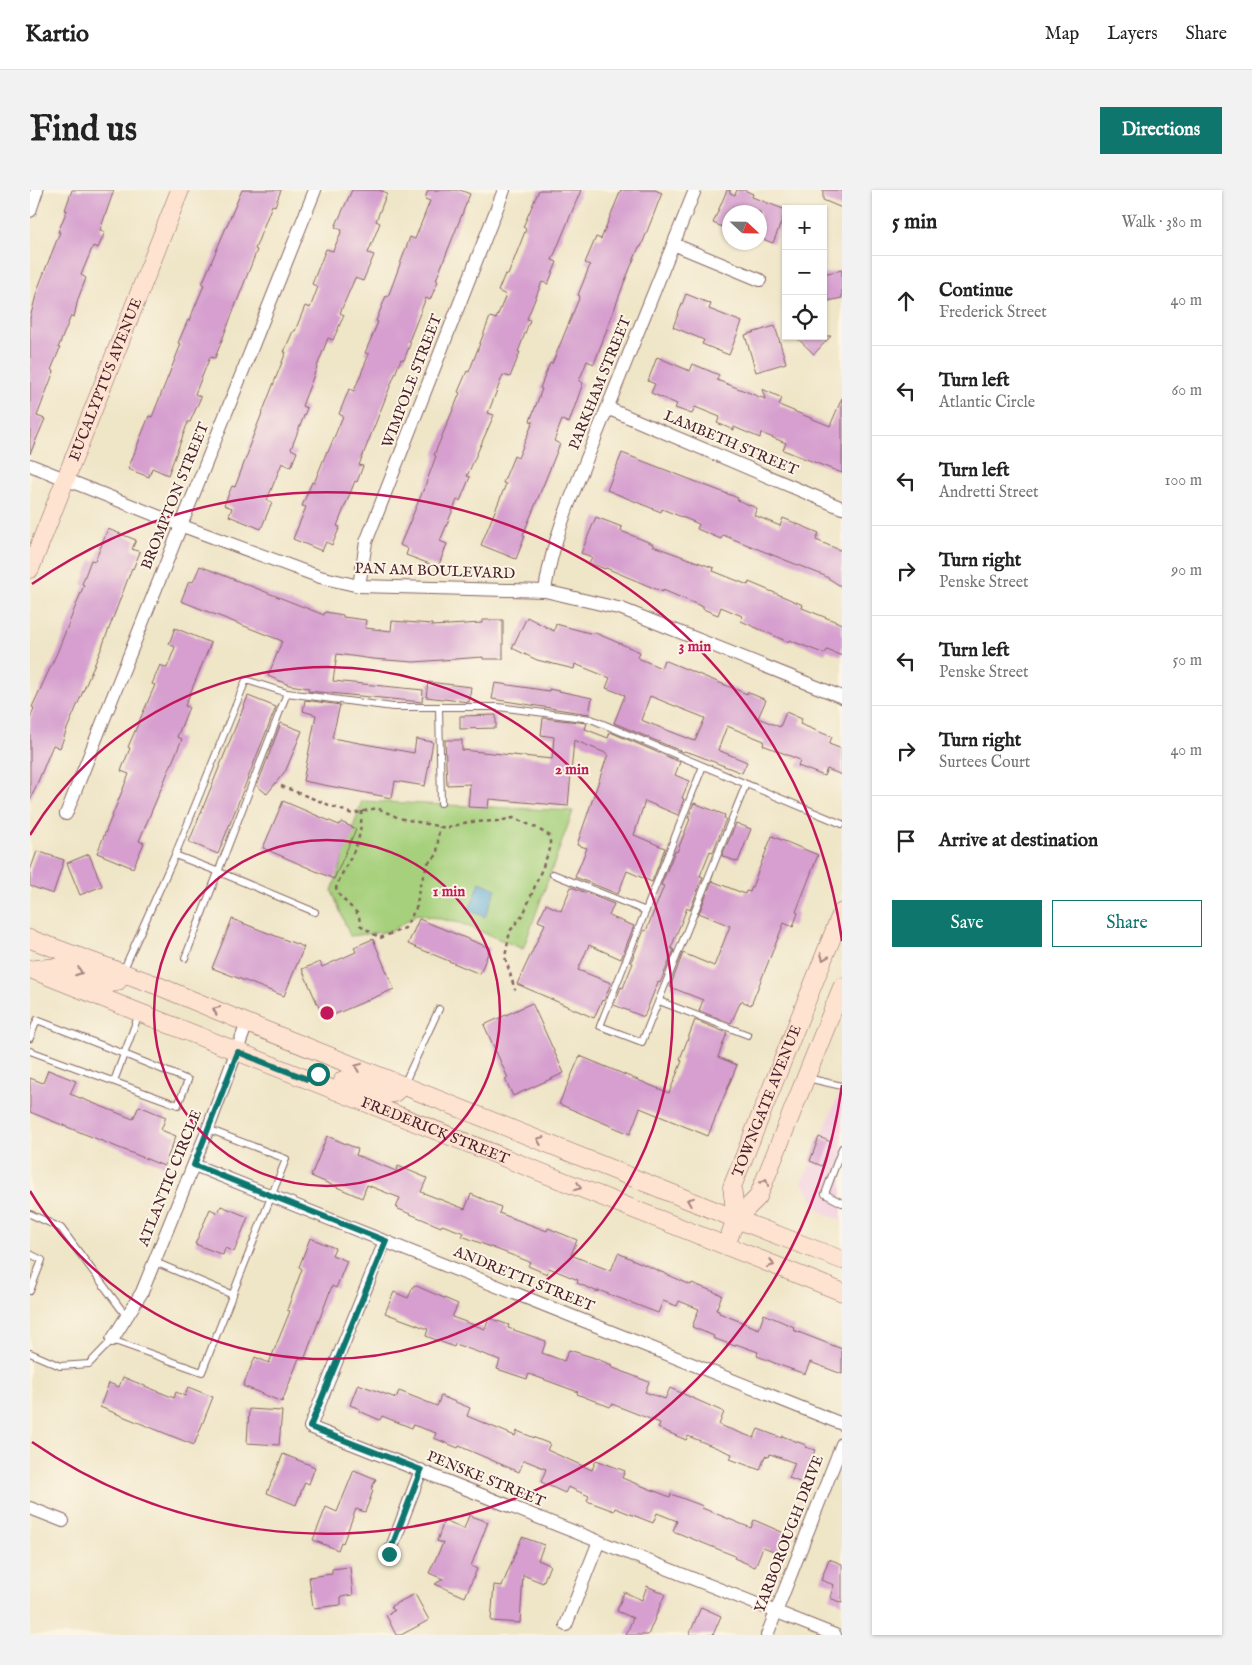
<!DOCTYPE html>
<html lang="en">
<head>
<meta charset="utf-8">
<style>
	body { margin:0; font-family:"IM FELL English",serif; background:#f2f2f2; color:#222 }
	.controls { position:absolute; right:15px; top:15px; display:grid; overflow:hidden; border-radius:0px; box-shadow:0 1px 4px #0004 }
	.controls button { width:45px; height:45px; display:grid; place-items:center; padding:0; border:0; border-bottom:1px solid #e0e0e0; background:#fff; color:#222; font:25px sans-serif }
	.compass { position:absolute; left:692px; top:15px; width:45px; height:45px; border-radius:50%; background:#fff; box-shadow:0 1px 4px #0004; rotate:112deg }
	.stop { position:absolute; width:15px; height:15px; margin:-11px; border:4px solid #0f766e; border-radius:50%; background:#fff }
	.stop.end { background:#0f766e; border-color:#fff; box-shadow:0 1px 5px #0008 }
	.list { margin:0; padding:0; list-style:none }
	h2 { display:flex; justify-content:space-between; align-items:center; height:65px; margin:0; padding:0 20px; font-size:21px }
	h2 small { font-size:16px; font-weight:400; color:#767676 }
	.list li { display:grid; grid-template-columns:32px 1fr auto; gap:15px; align-items:center; box-sizing:border-box; height:90px; padding:0 20px; border-top:1px solid #e0e0e0 }
	.list b { display:block; font-size:19px; white-space:nowrap }
	.list p { margin:0; font-size:16px; white-space:nowrap; color:#767676 }
	.list em { font-size:16px; font-style:normal; color:#767676 }
	.actions { display:flex; gap:10px; padding:15px 20px }
	.actions a { flex:1; padding:11px 0; border:1px solid #0f766e; border-radius:0px; text-align:center; font-size:18px; color:#0f766e }
	.actions .main { background:#0f766e; color:#fff }
	.icon { flex:none; width:28px; height:28px; fill:none; stroke:currentColor; stroke-width:2; stroke-linecap:round; stroke-linejoin:round }
	.map { position:relative; flex:none; width:812px; height:1445px; overflow:hidden; border-radius:0px }
	header { display:flex; align-items:center; gap:30px; box-sizing:border-box; height:70px; padding:0 25px; background:#fff; border-bottom:1px solid #e0e0e0 }
	header strong { font-size:24px }
	nav { display:flex; gap:28px; margin-inline-start:auto; font-size:18px }
	.intro { display:flex; align-items:center; justify-content:space-between; box-sizing:border-box; height:120px; padding:0 30px }
	h1 { margin:0; font-size:35px }
	.button { padding:12px 22px; border-radius:0px; background:#0f766e; color:#fff; font-size:18px; font-weight:700 }
	main { display:flex; gap:30px; padding:0 30px }
	aside { flex:1; background:#fff; border-radius:0px; box-shadow:0 1px 4px #0004 }
	.map>svg:first-child { display:block }
	.built { fill:#f2cfe1 }
	.green { fill:#a6d07c; stroke:#787854 }
	.water { fill:#5dabd6; stroke:#546580 }
	.building { fill:#d69fcf; fill-rule:evenodd }
	.lines { fill:none; stroke-linecap:round; stroke-linejoin:round }
	.lane-casing { stroke:#846462; stroke-width:8 }
	.street-casing { stroke:#846462; stroke-width:14 }
	.secondary-casing { stroke:#846462; stroke-width:19 }
	.path { stroke:#846462; stroke-width:2.5; stroke-dasharray:4 4; stroke-linecap:butt }
	.lane { stroke:#fff; stroke-width:6 }
	.street { stroke:#fff; stroke-width:12 }
	.secondary { stroke:#fee3d1; stroke-width:18 }
	.oneway { stroke:#a4817e }
	.route { stroke:#0f766e; stroke-width:6 }
	.ring { fill:none; stroke:#c2185b; stroke-width:2.5 }
	.labels { text-anchor:middle; dominant-baseline:central; stroke-width:4; stroke-linejoin:round; paint-order:stroke }
	.street-label { font-size:15px; fill:#4a1f2b; stroke:#fcf5e5 }
	.centre { fill:#c2185b; stroke:#fcf5e5; stroke-width:2.5 }
	.ring-label { font-size:15px; text-anchor:middle; font-weight:bold; fill:#c2185b; stroke:#fcf5e5; stroke-width:4; stroke-linejoin:round; paint-order:stroke }
</style>
</head>
<body>
<header>
<strong>Kartio</strong>
<nav><a>Map</a><a>Layers</a><a>Share</a></nav>
</header>
<div class="intro"><h1>Find us</h1><a class="button">Directions</a></div>
<main>
<div class="map">
<svg width="812" height="1445" viewBox="0 0 812 1445">
	<rect width="100%" height="100%" fill="#fcf5e5"/>
	<filter id="ink" filterUnits="userSpaceOnUse"><feTurbulence type="fractalNoise" baseFrequency=".02" numOctaves="2"/><feDisplacementMap in="SourceGraphic" scale="10" xChannelSelector="R" yChannelSelector="G"/><feConvolveMatrix kernelMatrix="1 2 1 2 8 2 1 2 1" color-interpolation-filters="sRGB"/></filter>
	<filter id="wash" filterUnits="userSpaceOnUse"><feTurbulence type="fractalNoise" baseFrequency=".0096" numOctaves="4" result="noise"/><feDisplacementMap in="SourceGraphic" scale="20" xChannelSelector="R" yChannelSelector="G"/><feGaussianBlur stdDeviation="1.12" result="paint"/><feColorMatrix in="noise" values="0 0 0 0 0 0 0 0 0 0 0 0 0 0 0 0 0 1.4 0 .05"/><feComposite in="paint" operator="in"/></filter>
	<g filter="url(#wash)">
		<rect width="100%" height="100%" fill="#efe5c7"/>
		<!-- built -->
		<path class="built" d="M812 897V1030L791 1022 772 993Z"/>
		<!-- green -->
		<path class="green" d="M332 611 543 621 493 759 430 733 387 724 362 741 320 746 302 701Z"/>
		<!-- water -->
		<path class="water" d="M450 692 466 699 455 727 439 720Z"/>
		<g id="blocks">
			<!-- building -->
			<path class="building" d="M42 0H84L70 40 75 42 68 58 63 56 51 85 56 88 48 109 44 127 41 126 28 158H30L21 180 24 181 7 226 15 229 0 264V128L8 98 30 42H28L37 20H35Z
				M212 0H251L245 16 242 15 225 59 227 60 185 168 180 167 165 204 171 207 160 232H158L138 285 122 278 119 287 98 279 119 226 122 227 151 154 148 153 158 130 159 131 174 95 172 94Z
				M322 0H349L357 3 346 31 350 33 338 63 344 65 333 91 325 88 310 123 314 125 303 150 298 148 272 216 277 218 261 259 267 262 261 277 252 273 237 310 242 312 231 339 199 326 202 318 194 315 202 296 205 297 219 260 218 259 256 162H254L263 141H265L275 116 280 118 288 97 282 94 296 59 303 61 312 40 305 37Z
				M398 0H430L440 4 406 90 408 91 400 110 396 108 379 151 381 152 374 170 371 169 329 275 333 276 327 292 325 291 307 336 310 337 302 355 296 352 292 361 263 349 276 317 272 316 282 292 284 293 297 261 298 262 313 226 309 224 319 199 324 201 339 164 335 163 348 132 346 131 356 106 358 107 380 47 385 49 400 11 395 9Z
				M509 0H551L522 70 527 72 518 94 512 92 497 129 500 130 488 162H490L480 187 473 185 458 223 464 225 437 286 440 287 430 311 427 310 410 351 417 354 408 377 376 365 378 359 370 355 395 296 406 266 404 265 430 203 428 202 437 181 439 182 460 127 466 129 476 105 468 101 475 84 478 85 496 39 493 37Z
				M591 0H625L632 3 611 57H609L594 93 564 174 557 171 549 191 553 193 539 233 532 230 524 251 530 254 493 345 495 346 486 369 451 355 476 294 473 293 484 266 488 268 503 232 500 231 512 199 510 198 520 173 522 174 550 106 548 105 560 75 555 73 566 47 571 49Z
				M697 0H700V3L705 5 707 0H714L723 4 722 7 756 20 743 53 730 48V22H700V40L683 33Z
				M793 0H812V18L793 10Z
				M812 80V108L793 112V84Z
				M656 104 681 114 679 119 712 132 699 165 672 154 674 150 643 137Z
				M745 136 756 173 726 182 715 145Z
				M765 146H801L784 164Z
				M627 167 660 181 663 174 689 185 687 190 735 209 732 199 752 208 749 215 800 236 812 208V283L753 260 756 253 731 243 730 248 704 237V240L687 233 690 227 665 217 662 224 645 218 647 214 621 203 625 194 618 191Z
				M592 263 708 308 707 310 727 318 724 325 750 336 753 328 789 343 786 350 812 361V397L795 386 693 345 691 349 667 339 669 334 632 319 631 322 577 300Z
				M566 327 592 337 591 341 623 354V356L684 378 683 381 718 395 719 392 745 403 773 415 772 418 812 434V466L797 460 795 464 759 450 758 452 711 431 712 426 691 417 688 425 673 419V417L633 400V402L576 378 575 379 559 373 562 367 551 363Z
				M78 339 106 350 102 359 110 362 103 379 102 378 72 457 37 539 30 558 23 555 0 611V529L4 518 2 517 27 463 54 395 52 394 61 370 65 371Z
				M170 376 294 425 295 422 313 425V427L336 430 335 438 361 441 362 431 402 434V436L452 433V430H473V469H453V467L384 472 343 469 307 464 303 491 393 500 392 512 278 501 279 498 259 495 238 486 252 451 151 411 159 391 163 392Z
				M497 427 524 441 526 434 563 444V442L610 462 608 468 631 478 634 470 717 504V502L736 510 728 528 750 537 756 522 772 529 770 534 802 547 799 554 812 559V585L797 579 794 586 768 576 770 570 733 555 734 551 697 536 688 560 717 572 712 583 664 564 654 561 653 562 584 533 595 505 576 498 580 488 545 474 544 479 507 470 482 458ZM620 506 675 528 665 551 611 530Z
				M145 438 181 453 155 516 159 517 147 547 152 549 109 651 114 653 103 678 67 663 99 584 91 581 100 558 98 557 125 495 122 494 130 475 137 478 145 457 139 454Z
				M398 492 441 497 439 512 396 507Z
				M465 493 519 501V499L562 508 559 524 462 509Z
				M218 506 246 517 188 664 159 652Z
				M275 510 310 515 302 548 384 563 386 549 403 552 395 596 365 591 362 608 273 591 286 525 273 521Z
				M466 525V538L430 539V526Z
				M513 528 557 533 555 539 578 548 580 542 650 572 645 585 659 591 652 608 654 609 648 625 615 611 604 645 635 658 622 692 597 681 588 704 545 687 557 658 547 655 578 564 544 550 538 616 459 609 458 618 438 617 440 594 417 595 415 550H432V560L522 569 524 547 511 545Z
				M251 533 272 541 256 580 237 604 227 596Z
				M253 611 309 635 311 632 326 639 304 689 233 658Z
				M664 613 695 625 694 628 696 629 683 662 680 661 670 686 673 687 660 720 657 718 641 758 644 760 630 793 628 792 614 827 584 815 591 797 593 798 603 773 601 772 614 740 616 741 634 696 631 695 645 661 647 662 660 629 658 628Z
				M706 633 721 639 708 672 692 666Z
				M742 646 788 665 766 722 768 723 763 737 754 733 721 815 711 811 701 833 669 821 673 810 640 797 653 763 684 776 700 736 669 723 682 691 715 704 716 701 720 702Z
				M7 661 34 670 23 704 0 696V681Z
				M59 664 72 696 50 705 37 673Z
				M541 697 584 714 579 726 604 736 591 769 559 755 548 780 581 793 574 811 572 810 564 828 487 794 515 734 508 731 516 714 531 721Z
				M202 729 274 757 254 806 182 778Z
				M389 729 460 758 450 784 378 754Z
				M343 749 364 799 294 829 272 779 290 772 292 777 326 762 324 757Z
				M502 813 534 883 483 906 475 889 478 888 454 835Z
				M665 830 697 843 688 867 707 875 678 946 610 918 600 944 529 914 550 866 639 903 652 871 650 869Z
				M18 880 46 891 40 904 103 929 109 916 136 927 131 940 146 946 134 976 0 922V888L13 893Z
				M297 946 328 959 326 965 366 981 368 976 397 988 391 1002 435 1019 441 1004 471 1017 469 1023 517 1041 518 1038 547 1050 541 1065 581 1081 588 1063 661 1095 662 1093 692 1105 686 1120 689 1121V1123L729 1139 734 1124 764 1137 763 1140 812 1159V1184L780 1172 775 1184 752 1176 727 1166 728 1162 706 1154 705 1156 683 1148 684 1146 662 1137 669 1119 649 1111 647 1116 633 1111 628 1123 568 1100V1102L547 1093 548 1090 519 1078 517 1084 498 1076 500 1072 432 1046 434 1043 412 1035 411 1037 366 1018 370 1008 337 995 332 1008 281 986Z
				M789 947 801 952 792 976 780 971Z
				M191 1016 218 1027 204 1062 195 1058 193 1065 165 1054 180 1019 188 1023Z
				M280 1048 305 1058 302 1065 317 1071 306 1098 302 1096 274 1170 269 1168 252 1212 213 1196 225 1167 239 1173 260 1121 257 1120 272 1079 269 1077Z
				M384 1095 428 1114 422 1127 455 1139 459 1128 479 1135 478 1138 516 1151 512 1163 534 1171 539 1160 562 1167 582 1175 581 1177 619 1192 615 1202 635 1209 640 1198 694 1222 689 1235 724 1248 728 1239 752 1248V1246L776 1255 775 1257 785 1260 772 1293 759 1288 765 1273 740 1264 739 1267 735 1266 730 1280 700 1269 702 1264 658 1246 656 1250 628 1238 630 1233 582 1214 580 1217 547 1204 548 1202 499 1184 497 1189 467 1179 470 1170 425 1154 424 1157 396 1146 398 1139 355 1123 364 1102 378 1108Z
				M93 1187 144 1208 146 1202 155 1206 158 1197 183 1207 164 1255 70 1217 79 1193 89 1197Z
				M328 1194 366 1208 369 1201 407 1216 411 1206 440 1218 437 1226 485 1246 487 1241 520 1254 517 1260 562 1280 566 1270 595 1281 592 1288 640 1307 641 1304 673 1316 672 1318 721 1338 724 1330 754 1343 746 1362 733 1357 725 1377 704 1368 705 1366 643 1341 647 1331 627 1323 623 1333 585 1318 584 1321 557 1311 559 1306 538 1297 535 1303 511 1292 516 1279 494 1270 489 1282 429 1256 428 1258 404 1248 406 1243 383 1235 382 1238 352 1226 350 1230 329 1221 330 1219 320 1215Z
				M219 1219 252 1221 249 1255 217 1253Z
				M253 1264 285 1277 279 1294 275 1292 266 1315 237 1303Z
				M324 1280 346 1289 341 1300 343 1301 335 1322 326 1319 313 1353 311 1352 308 1360 283 1350 296 1317 307 1322Z
				M439 1325 458 1332 441 1376 447 1379 435 1407 405 1394 413 1389 399 1383 413 1353 407 1351 414 1331 434 1339Z
				M492 1347 514 1355 508 1370 520 1375 513 1393 493 1385 490 1433 461 1431 464 1395 472 1396Z
				M799 1369 812 1374V1413L800 1408 804 1395 791 1390Z
				M320 1377 323 1405 311 1407V1415L283 1418 279 1387 302 1384V1379Z
				M617 1396 635 1404 618 1445H596L603 1428 587 1421 594 1402 612 1410Z
				M385 1404 399 1430 371 1445H366L356 1425 364 1421 361 1416Z
				M671 1417 691 1426 683 1445H659Z"/>
		</g>
	</g>
	<g filter="url(#ink)">
		<use href="#blocks" fill-opacity="0" stroke="#846462" stroke-width="1"/>
		<g class="lines">
			<defs>
				<path id="lane" d="M409 517 411 613
					M673 576 570 836 612 852 716 594
					M145 665 189 682 285 722
					M523 684 616 721
					M155 768 257 503
					M93 781 145 665 216 490 257 503 363 517H468L561 529 812 634
					M629 811 718 845
					M0 848 7 830 94 864 158 890 148 915 0 861
					M777 888 812 896
					M84 891 109 824
					M374 894 409 819
					M812 958 795 1004 812 1013
					M0 1024 31 1038 97 1127
					M0 1064 12 1070 0 1101
					M125 1072 203 1105
					M0 1163 30 1176 59 1174 82 1150 172 1182 256 969 178 939"/>
				<path id="street" d="M0 21 7 0
					M643 54 730 90
					M577 218 812 318
					M0 275 150 335 290 387 329 396 515 401 592 419 812 507
					M329 396 336 352 474 0
					M515 401C519 370 528 342 539 313L665 0
					M36 624 285 0
					M164 975 812 1234
					M355 1051 280 1237 805 1445
					M82 1150 112 1102 178 939 217 833
					M0 1318 33 1331
					M359 1365 391 1280
					M536 1435 569 1351
					M737 1445 812 1254"/>
				<g id="secondary">
					<path id="s1" d="M0 379 150 0"/>
					<path d="M0 749 126 795 217 833 706 1029 812 1070"/>
					<path id="s2" d="M0 779 812 1102"/>
					<path d="M5 779 31 777 39 778 82 793C89 793 90 788 92 782"/>
					<path d="M313 890C325 895 352 908 364 903 367 901 370 898 373 895"/>
					<path id="s3" d="M706 1029 702 997 812 722"/>
					<path d="M696 1055 706 1029 728 1007 812 797"/>
				</g>
			</defs>
			<!-- lane casing -->
			<use href="#lane" class="lane-casing"/>
			<!-- street casing -->
			<use href="#street" class="street-casing"/>
			<!-- secondary casing -->
			<use href="#secondary" class="secondary-casing"/>
			<!-- path -->
			<path class="path" d="M251 596 322 624 347 618 369 628 416 638 438 632 469 631 483 628 503 636 520 646V659L494 723 480 741 475 767 485 800
				M332 621C331 631 331 641 328 650 323 667 312 681 306 698L310 706 329 725 330 735 350 748 375 738 387 716 389 698 398 673 407 665 409 637"/>
			<!-- lane -->
			<use href="#lane" class="lane"/>
			<!-- street -->
			<use href="#street" class="street"/>
			<!-- secondary -->
			<use href="#secondary" class="secondary"/>
		</g>
		<!-- one-way arrows -->
		<defs><path id="oneway-chevron" d="M-2-3.5L2.5 0L-2 3.5" fill="none" stroke-width="1.6" stroke-linecap="round" stroke-linejoin="round" transform="scale(1.25)"/></defs>
		<g class="oneway">
			<use href="#oneway-chevron" transform="translate(794 767) rotate(112)"/>
			<use href="#oneway-chevron" transform="translate(49 782) rotate(20)"/>
			<use href="#oneway-chevron" transform="translate(186 820) rotate(-157)"/>
			<use href="#oneway-chevron" transform="translate(328 877) rotate(-158)"/>
			<use href="#oneway-chevron" transform="translate(510 950) rotate(-158)"/>
			<use href="#oneway-chevron" transform="translate(735 992) rotate(-68)"/>
			<use href="#oneway-chevron" transform="translate(548 997) rotate(22)"/>
			<use href="#oneway-chevron" transform="translate(660 1011) rotate(-158)"/>
			<use href="#oneway-chevron" transform="translate(741 1074) rotate(22)"/>
		</g>
	</g>
	<g class="lines" filter="url(#ink)">
		<!-- route -->
		<path class="route" d="M288 884 277 889 208 862 164 975 356 1051 280 1237 391 1280 359 1364"/>
	</g>
	<!-- distance rings -->
	<g class="ring">
		<circle cx="297" cy="823" r="173"/>
		<path d="M0 645A346 346 0 1 1 0 1001"/>
		<path d="M812 895A520 520 0 0 1 2 1252M2 394A520 520 0 0 1 812 751"/>
	</g>
	<g class="labels">
		<!-- street labels -->
		<g class="street-label">
			<text stroke="none"><textPath href="#s1" startOffset="204">EUCALYPTUS AVENUE</textPath></text>
			<text transform="translate(382 191) rotate(-69)">WIMPOLE STREET</text>
			<text transform="translate(570 193) rotate(-68)">PARKHAM STREET</text>
			<text transform="translate(701 253) rotate(23)">LAMBETH STREET</text>
			<text transform="translate(145 306) rotate(-68)">BROMPTON STREET</text>
			<text transform="translate(405 381) rotate(2)">PAN AM BOULEVARD</text>
			<text stroke="none"><textPath href="#s3" startOffset="125">TOWNGATE AVENUE</textPath></text>
			<text stroke="none"><textPath href="#s2" startOffset="436">FREDERICK STREET</textPath></text>
			<text transform="translate(140 988) rotate(-68)">ATLANTIC CIRCLE</text>
			<text transform="translate(494 1089) rotate(22)">ANDRETTI STREET</text>
			<text transform="translate(456 1289) rotate(22)">PENSKE STREET</text>
			<text transform="translate(759 1344) rotate(-69)">YARBOROUGH DRIVE</text>
		</g>
	</g>
	<circle cx="297" cy="823" r="8" class="centre"/>
	<g class="ring-label">
		<text x="665" y="461">3 min</text>
		<text x="542" y="584">2 min</text>
		<text x="419" y="706">1 min</text>
	</g>
</svg>
<div class="controls">
<button>+</button>
<button>−</button>
<button><svg class="icon" aria-label="locate" viewBox="0 0 24 24"><circle cx="12" cy="12" r="6"/><path d="M12 2v4M12 18v4M2 12h4M18 12h4"/></svg></button>
</div>
<svg class="compass" viewBox="-18 -18 36 36"><path d="M0-13l5 13h-10z" fill="#e53935"/><path d="M0 13l5-13h-10z" fill="#767676"/></svg>
<div class="stop" style="left:288px;top:884px"></div>
<div class="stop end" style="left:359px;top:1364px"></div>
</div>
<aside>
<h2>5 min<small>Walk · 380 m</small></h2>
<ul class="list">
<li><svg class="icon" aria-label="ahead" viewBox="0 0 24 24"><path d="M12 20V5M6 11l6-6 6 6"/></svg><div><b>Continue</b><p>Frederick Street</p></div><em>40 m</em></li>
<li><svg class="icon" aria-label="left" viewBox="0 0 24 24"><path d="M17 20v-9H6M10 6l-5 5 5 5"/></svg><div><b>Turn left</b><p>Atlantic Circle</p></div><em>60 m</em></li>
<li><svg class="icon" aria-label="left" viewBox="0 0 24 24"><path d="M17 20v-9H6M10 6l-5 5 5 5"/></svg><div><b>Turn left</b><p>Andretti Street</p></div><em>100 m</em></li>
<li><svg class="icon" aria-label="right" viewBox="0 0 24 24"><path d="M7 20v-9h11M14 6l5 5-5 5"/></svg><div><b>Turn right</b><p>Penske Street</p></div><em>90 m</em></li>
<li><svg class="icon" aria-label="left" viewBox="0 0 24 24"><path d="M17 20v-9H6M10 6l-5 5 5 5"/></svg><div><b>Turn left</b><p>Penske Street</p></div><em>50 m</em></li>
<li><svg class="icon" aria-label="right" viewBox="0 0 24 24"><path d="M7 20v-9h11M14 6l5 5-5 5"/></svg><div><b>Turn right</b><p>Surtees Court</p></div><em>40 m</em></li>
<li><svg class="icon" aria-label="arrive" viewBox="0 0 24 24"><path d="M6 21V4h12l-3 4 3 4H6"/></svg><div><b>Arrive at destination</b></div></li>
</ul>
<div class="actions"><a class="main">Save</a><a>Share</a></div>
</aside>
</main>
</body>
</html>
